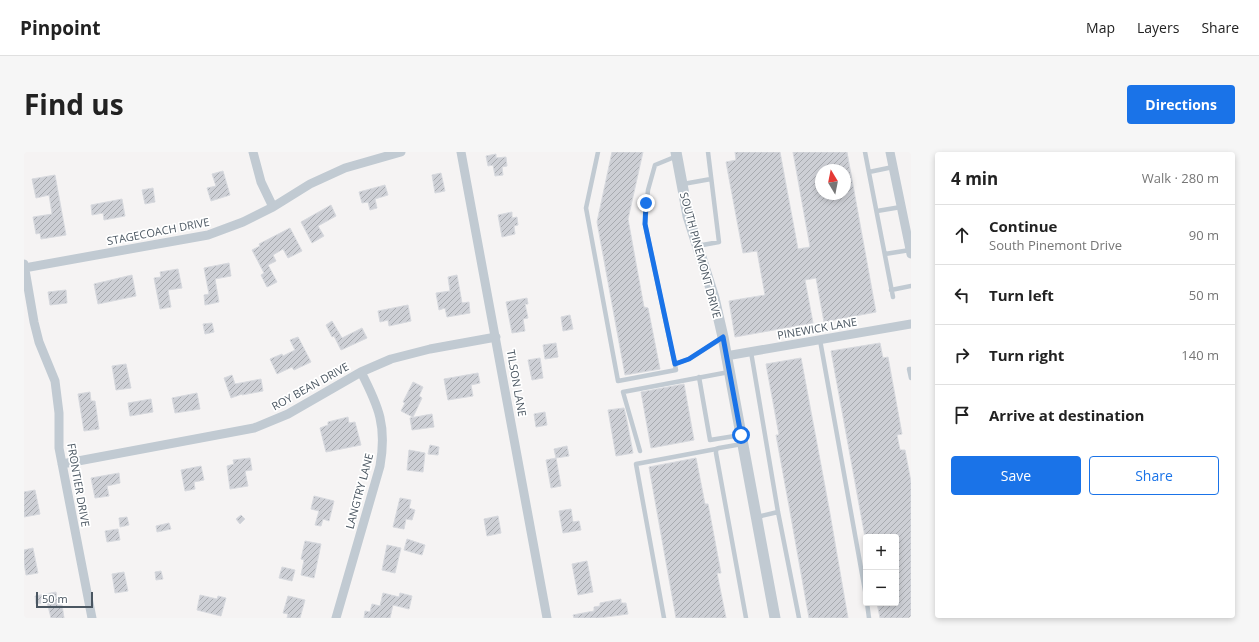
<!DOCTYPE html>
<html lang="en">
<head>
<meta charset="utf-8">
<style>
	body { margin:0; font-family:"Open Sans",sans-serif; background:#f6f6f6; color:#222 }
	.controls { position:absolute; right:12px; bottom:12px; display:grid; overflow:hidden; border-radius:4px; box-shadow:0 2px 6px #0003 }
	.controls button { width:36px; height:36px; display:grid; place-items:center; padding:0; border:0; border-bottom:1px solid #e0e0e0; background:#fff; color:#222; font:20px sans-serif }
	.compass { position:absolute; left:791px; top:12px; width:36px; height:36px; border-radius:50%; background:#fff; box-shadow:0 2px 6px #0003; rotate:350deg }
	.scale { position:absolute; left:12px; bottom:10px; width:57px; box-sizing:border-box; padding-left:4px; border:2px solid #4a5661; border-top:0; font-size:11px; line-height:14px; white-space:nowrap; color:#4a5661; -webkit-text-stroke:3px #fff; paint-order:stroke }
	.stop { position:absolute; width:12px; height:12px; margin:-9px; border:3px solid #1a73e8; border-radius:50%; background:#fff }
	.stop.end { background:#1a73e8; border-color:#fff; box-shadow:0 1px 4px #0008 }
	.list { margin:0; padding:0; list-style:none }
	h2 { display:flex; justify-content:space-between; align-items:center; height:52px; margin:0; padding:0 16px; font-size:17px }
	h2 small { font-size:13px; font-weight:400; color:#767676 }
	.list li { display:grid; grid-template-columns:26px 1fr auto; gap:12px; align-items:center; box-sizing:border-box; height:60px; padding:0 16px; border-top:1px solid #e0e0e0 }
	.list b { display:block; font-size:15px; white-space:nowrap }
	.list p { margin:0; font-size:13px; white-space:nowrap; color:#767676 }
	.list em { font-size:13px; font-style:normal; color:#767676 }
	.actions { display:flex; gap:8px; padding:12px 16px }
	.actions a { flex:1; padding:9px 0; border:1px solid #1a73e8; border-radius:4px; text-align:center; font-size:14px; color:#1a73e8 }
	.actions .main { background:#1a73e8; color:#fff }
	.icon { flex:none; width:22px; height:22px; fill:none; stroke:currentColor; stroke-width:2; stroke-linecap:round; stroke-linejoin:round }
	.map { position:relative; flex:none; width:887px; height:466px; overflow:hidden; border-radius:4px }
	header { display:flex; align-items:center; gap:24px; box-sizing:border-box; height:56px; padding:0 20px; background:#fff; border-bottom:1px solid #e0e0e0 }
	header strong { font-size:19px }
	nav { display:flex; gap:22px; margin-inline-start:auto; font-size:14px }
	.intro { display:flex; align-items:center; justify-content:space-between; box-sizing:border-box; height:96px; padding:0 24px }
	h1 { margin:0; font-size:28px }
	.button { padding:10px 18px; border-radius:4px; background:#1a73e8; color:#fff; font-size:14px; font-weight:700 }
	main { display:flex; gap:24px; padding:0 24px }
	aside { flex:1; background:#fff; border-radius:4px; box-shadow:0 2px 6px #0003 }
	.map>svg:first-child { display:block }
	.building { fill:url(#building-hatch); stroke:#d7d9de; fill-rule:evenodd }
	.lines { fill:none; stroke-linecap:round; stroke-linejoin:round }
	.service { stroke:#c1cad2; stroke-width:4.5 }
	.minor { stroke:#c1cad2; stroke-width:9 }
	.tertiary { stroke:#c1cad2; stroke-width:11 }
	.route { stroke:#1a73e8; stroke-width:5 }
	.labels { text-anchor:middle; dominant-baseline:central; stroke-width:3.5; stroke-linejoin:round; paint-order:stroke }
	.street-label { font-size:11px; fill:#4a5661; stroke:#fff }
</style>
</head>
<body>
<header>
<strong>Pinpoint</strong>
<nav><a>Map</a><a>Layers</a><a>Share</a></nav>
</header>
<div class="intro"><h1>Find us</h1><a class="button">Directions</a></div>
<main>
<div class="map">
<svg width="887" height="466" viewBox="0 0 887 466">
	<defs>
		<pattern id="building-hatch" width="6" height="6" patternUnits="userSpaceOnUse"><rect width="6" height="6" fill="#cdcfd5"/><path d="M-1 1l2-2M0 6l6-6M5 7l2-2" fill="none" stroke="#a8abb0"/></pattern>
	</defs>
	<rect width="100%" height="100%" fill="#f5f3f3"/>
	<!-- building -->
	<path class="building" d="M588 0H619L604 67 620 155 624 156 636 217 601 223 573 70Z
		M711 0H756L774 97 786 95 769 0H823L852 160 800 170 792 126 781 128 789 171 711 185 705 149 741 143 733 99 719 101 702 10 712 8ZM797 18H821V42H797Z
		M472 2V6L482 5 483 14 478 15 479 23 471 24 469 13 464 14 462 4Z
		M199 19 206 43 187 49 183 36 192 34 188 22Z
		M417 21 421 39 411 41 408 23Z
		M31 23 42 83 17 87 16 81 12 82 9 65 28 62 25 43 12 46 8 27Z
		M361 33 364 43 351 47 353 56 346 58 344 50 338 51 335 40Z
		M129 36 131 50 121 52 118 38Z
		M98 47 101 64 80 68 79 61 68 63 67 53Z
		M307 53 312 64 294 74 300 84 288 91 277 70Z
		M488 60V66L493 65 494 73 490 74 491 82 478 85 474 63Z
		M266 76 278 99 264 106 259 97 249 103 252 109 244 113 253 130 243 135 237 123 240 121 228 98 236 94 235 92Z
		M205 111 207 124 191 127 195 150 181 153 180 143 185 142 180 116Z
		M154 117 158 136 144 138 147 155 136 157 130 126 137 125 136 120Z
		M108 123 112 144 74 152 70 132Z
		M433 123 438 151 445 150 446 161 423 165 421 156 415 158 412 141 426 139 424 125Z
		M42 138 43 151 26 153 24 140Z
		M503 146 504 152H501L504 166 499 167 501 179 488 181 482 150Z
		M384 153 387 169 365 174 364 168 356 170 354 159Z
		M546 163 549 177 539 179 537 165Z
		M308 169 318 186 338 176 343 186 317 198 310 184 308 185 302 173Z
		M188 171 190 180 181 182 179 172Z
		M274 185 287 210 270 218 268 215 253 222 246 207 258 202 259 204 271 198 266 188Z
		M532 191 534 205 521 207 519 193Z
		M856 191 859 206 864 205 878 282 873 283 876 298H881L887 330V466H856L853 451H872V385H841L807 199Z
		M516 206 519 226 508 228 504 208Z
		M777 206 805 356 824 466H785L765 354 752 283H755L742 212Z
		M102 212 107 236 92 238 88 214Z
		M454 221 456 231 447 233 449 244 424 248 420 227Z
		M208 223 211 232 237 227 239 239 218 243V242L207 246 200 226Z
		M389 230 399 235 395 244 398 246 389 265 377 259 381 251 379 250Z
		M660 232 670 288 627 296 617 240Z
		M66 240 67 249H71L75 277 60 279 54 242Z
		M173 241 176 257 151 261 148 246Z
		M127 247 129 260 106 264 104 251Z
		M600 256 603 269 609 301 592 304 584 258Z
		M521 260 523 273 512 275 510 262Z
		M408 262 410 275 388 278 386 266Z
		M324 265 325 271 331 270 337 293 302 300 296 276 304 273V270Z
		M406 293 415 295 414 303 404 302Z
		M543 294 545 304 532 306 530 297Z
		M385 298 401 301 399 320 383 318Z
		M226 306 228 318 221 319 224 334 206 337 203 314 210 312 209 308Z
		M532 306 537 334 527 336 522 308Z
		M672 306 681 352H684L697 421H693L702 466H652L625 315Z
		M177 314 180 328 170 330 171 337 161 339 157 318Z
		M95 321 96 331 83 334 85 344 71 346 67 326Z
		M11 338 16 362 0 365V340Z
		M290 344 310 349 305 369 299 367 297 374 291 373 295 359 287 357Z
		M376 346 387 348 385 356 391 358 388 368 382 367 380 377 369 375Z
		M547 357 549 370 555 369 557 378 539 381 535 359Z
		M217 363 221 367 216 372 212 367Z
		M474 364 477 381 463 384 460 367Z
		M103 365 105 373 96 375 95 366Z
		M145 371 147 377 133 380 132 374Z
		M94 377 96 388 83 390 81 379Z
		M383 387 401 393 398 403 380 398Z
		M281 389 297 392 290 426 277 423 280 408 277 407Z
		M363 393 377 396 371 421 358 418Z
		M9 396 14 421 2 423 0 411V398Z
		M563 409 569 440 554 443 548 412Z
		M258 415 271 418 268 429 255 426Z
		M137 419 139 427 132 428 131 420Z
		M100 420 104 439 91 441 88 422Z
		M32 440 33 447 37 446 40 466H27L23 450 12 452 11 444Z
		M359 441 375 445 376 441 388 444 385 457 369 453 366 466H340L341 459 346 460 348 452 356 454Z
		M176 443 193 447 194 444 202 446 197 464 173 458Z
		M264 444 281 448 276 466H263L264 462 259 461Z
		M597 447V451H602L604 462 575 466H550L549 463 570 459V455L576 454V451Z"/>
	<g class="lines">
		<!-- service -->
		<path class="service" d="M574 0 562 56 594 229 652 218 621 72 624 38 631 13 653 4
			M841 0 869 145
			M845 20 869 15
			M659 32 687 27
			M853 59 877 55
			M673 94 695 90 684 0
			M861 102 886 98
			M867 138 887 134
			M796 188 842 444
			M727 200 754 360 775 466
			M651 212 665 207 698 186
			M887 217H885L887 226
			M675 225 686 288 717 283
			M718 292 695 296 692 297V301L722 466
			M616 299 599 240 705 220
			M733 365 754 360
			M843 451 845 466
			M640 466 612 312 692 297"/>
		<!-- minor -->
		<path class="minor" d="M229 0 237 30 249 55
			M437 0 523 466
			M866 0 887 102
			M0 112 10 170 15 190 31 229 35 261V296L68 466
			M0 116 184 83 219 70 249 55 286 32 321 16 377 0
			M702 204 887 172
			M38 312 230 276 264 262 337 220 367 207 406 197 472 185
			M312 466 356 314C363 274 355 255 337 220"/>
		<!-- tertiary -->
		<path class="tertiary" d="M652 0 664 64 690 146 699 185 751 466"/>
	</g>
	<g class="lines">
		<!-- route -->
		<path class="route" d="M622 51 621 72 651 212 665 207 699 185 717 283"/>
	</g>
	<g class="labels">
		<!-- street labels -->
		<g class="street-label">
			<text transform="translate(134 79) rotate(-11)">STAGECOACH DRIVE</text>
			<text transform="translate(677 103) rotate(75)">SOUTH PINEMONT DRIVE</text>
			<text transform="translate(793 176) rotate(-10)">PINEWICK LANE</text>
			<text transform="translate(493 231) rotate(80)">TILSON LANE</text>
			<text transform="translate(286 234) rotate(-29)">ROY BEAN DRIVE</text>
			<text transform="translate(55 333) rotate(80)">FRONTIER DRIVE</text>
			<text transform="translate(335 339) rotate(-75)">LANGTRY LANE</text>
		</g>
	</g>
</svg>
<div class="controls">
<button>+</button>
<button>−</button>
</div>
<svg class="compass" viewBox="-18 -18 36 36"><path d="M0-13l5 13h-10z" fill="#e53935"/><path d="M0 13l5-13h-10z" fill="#767676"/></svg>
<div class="scale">50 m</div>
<div class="stop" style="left:717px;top:283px"></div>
<div class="stop end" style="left:622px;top:51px"></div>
</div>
<aside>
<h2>4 min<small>Walk · 280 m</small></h2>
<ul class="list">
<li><svg class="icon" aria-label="ahead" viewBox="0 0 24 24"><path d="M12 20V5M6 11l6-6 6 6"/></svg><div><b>Continue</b><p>South Pinemont Drive</p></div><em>90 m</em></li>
<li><svg class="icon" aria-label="left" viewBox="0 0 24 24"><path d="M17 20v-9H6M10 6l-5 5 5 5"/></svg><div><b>Turn left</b></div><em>50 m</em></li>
<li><svg class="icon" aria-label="right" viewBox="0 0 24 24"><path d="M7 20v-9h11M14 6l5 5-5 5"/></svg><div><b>Turn right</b></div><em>140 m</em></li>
<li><svg class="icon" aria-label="arrive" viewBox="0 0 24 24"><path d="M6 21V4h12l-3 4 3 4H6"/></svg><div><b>Arrive at destination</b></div></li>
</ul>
<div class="actions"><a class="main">Save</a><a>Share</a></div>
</aside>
</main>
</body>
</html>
